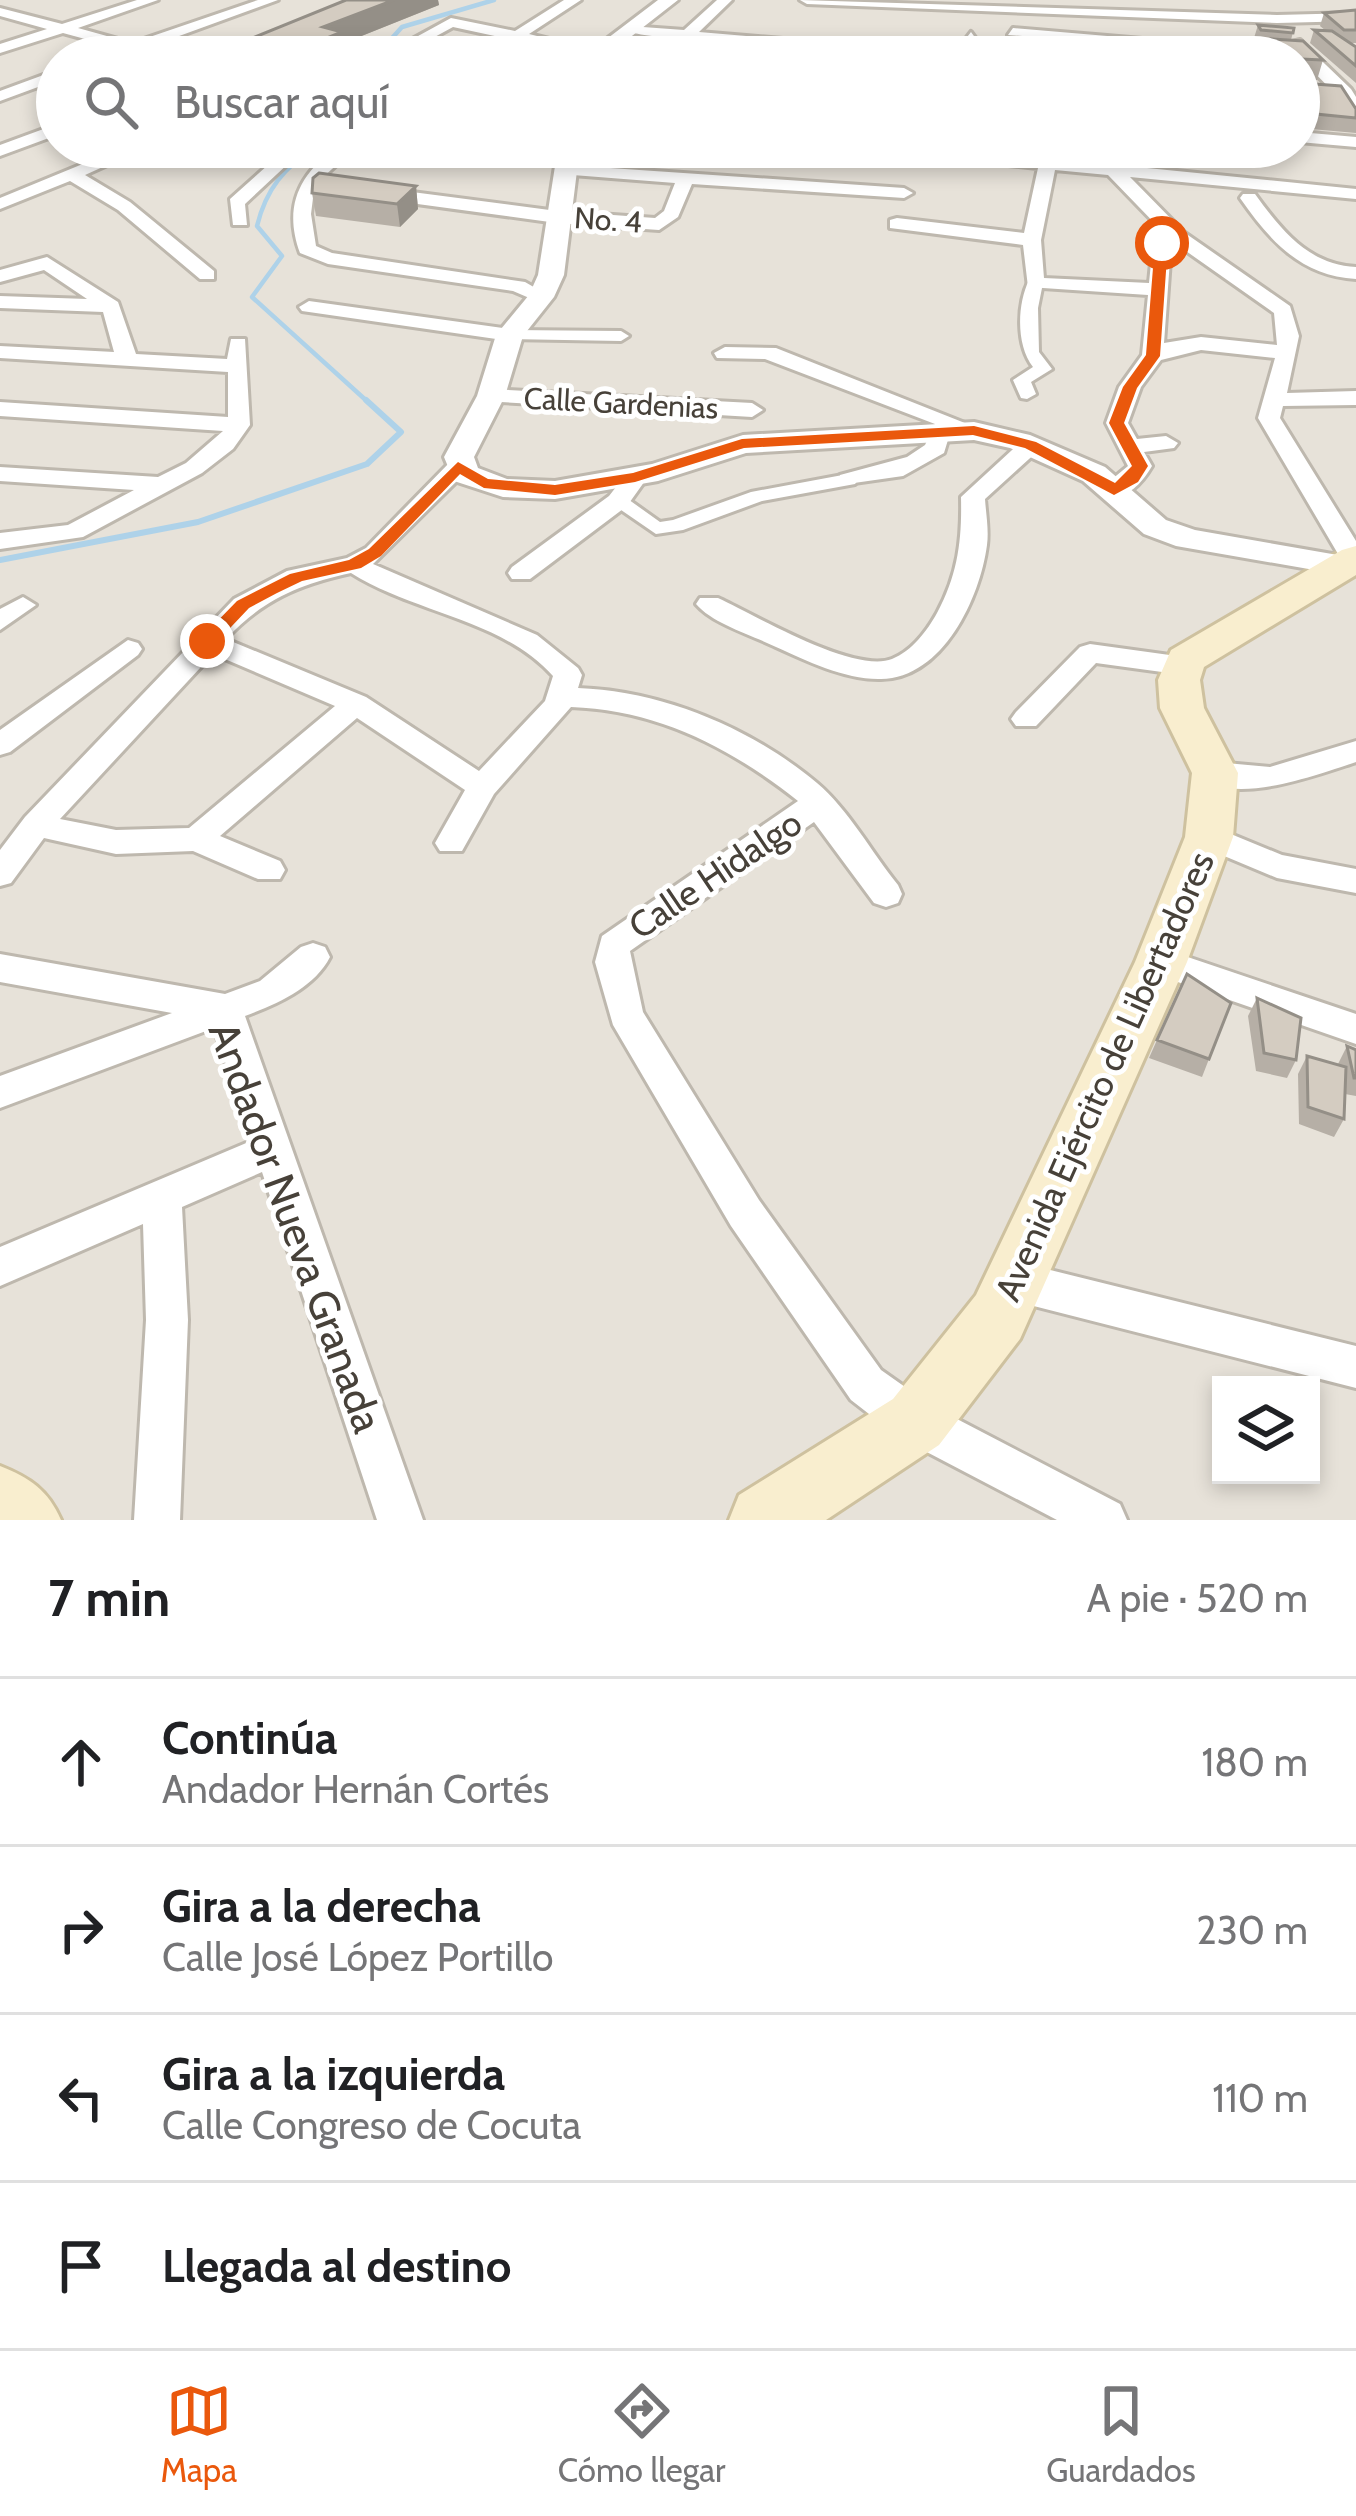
<!DOCTYPE html>
<html lang="es">
<head>
<meta charset="utf-8">
<style>
	body { margin:0; font-family:Cabin,sans-serif; background:#f2f2f2; color:#202124 }
	.controls { position:absolute; right:36px; bottom:36px; display:grid; overflow:hidden; border-radius:0px; box-shadow:0 6px 18px #0003 }
	.controls button { width:108px; height:108px; display:grid; place-items:center; padding:0; border:0; border-bottom:3px solid #e0e0e0; background:#fff; color:#202124; font:60px sans-serif }
	.stop { position:absolute; width:36px; height:36px; margin:-27px; border:9px solid #ea580c; border-radius:50%; background:#fff }
	.stop.end { background:#ea580c; border-color:#fff; box-shadow:0 3px 12px #0008 }
	.list { margin:0; padding:0; list-style:none }
	h2 { display:flex; justify-content:space-between; align-items:center; height:156px; margin:0; padding:0 48px; font-size:51px }
	h2 small { font-size:39px; font-weight:400; color:#757577 }
	.list li { display:grid; grid-template-columns:78px 1fr auto; gap:36px; align-items:center; box-sizing:border-box; height:168px; padding:0 48px; border-top:3px solid #e0e0e0 }
	.list b { display:block; font-size:45px; white-space:nowrap }
	.list p { margin:0; font-size:39px; white-space:nowrap; color:#757577 }
	.list em { font-size:39px; font-style:normal; color:#757577 }
	.icon { flex:none; width:66px; height:66px; fill:none; stroke:currentColor; stroke-width:2; stroke-linecap:round; stroke-linejoin:round }
	.map { position:relative; flex:none; width:1356px; height:1520px; overflow:hidden }
	.search { position:absolute; background:#fff; box-shadow:0 6px 18px #0003; left:36px; right:36px; top:36px; height:132px; display:flex; align-items:center; gap:30px; box-sizing:border-box; padding:0 42px; border-radius:66px; color:#757577; font-size:45px }
	.sheet { height:828px; background:#fff }
	nav { display:flex; justify-content:space-around; align-items:center; box-sizing:border-box; height:168px; border-top:3px solid #e0e0e0; background:#fff; font-size:33px; color:#757577 }
	nav a { display:grid; justify-items:center; gap:6px }
	nav .on { color:#ea580c }
	.map>svg:first-child { display:block }
	.residential { fill:#e7e2d9; fill-rule:evenodd }
	.lines { fill:none; stroke-linecap:round; stroke-linejoin:round }
	.stream-far1 { stroke:#aed2e9; stroke-width:4.5 }
	.stream { stroke:#aed2e9; stroke-width:6 }
	.pedestrian-casing { stroke:#beb8ae; stroke-width:6 }
	.minor-casing { stroke:#beb8ae; stroke-width:6 }
	.tertiary-casing { stroke:#beb8ae; stroke-width:6 }
	.secondary-casing { stroke:#cec19f; stroke-width:6 }
	.pedestrian { fill:#fff; fill-rule:evenodd }
	.minor { fill:#fff; fill-rule:evenodd }
	.tertiary { fill:#fff; fill-rule:evenodd }
	.secondary { fill:#f9eecf; fill-rule:evenodd }
	.wall { fill:#b6afa6 }
	.shaded-wall { fill:#948f87 }
	.building { fill:#d4ccc1; stroke:#948f87; stroke-width:3 }
	.route { fill:#ea580c }
	.labels { text-anchor:middle; dominant-baseline:central; stroke-width:10; stroke-linejoin:round; paint-order:stroke }
	.far-street-label { font-size:30px; fill:#474139; stroke:#fff }
	.street-label { font-size:36px; fill:#474139; stroke:#fff }
	.near-street-label { font-size:42px; fill:#474139; stroke:#fff }
</style>
</head>
<body>
<div class="map">
<svg width="1356" height="1520" viewBox="0 0 1356 1520">
	<rect width="100%" height="100%" fill="#f4f1eb"/>
	<!-- residential -->
	<path class="residential" d="M0 0H1356V1520H0ZM57 57H1299V147H57ZM1221 1385H1311V1475H1221Z"/>
	<g class="lines">
		<!-- stream-far1 -->
		<path class="stream-far1" d="M375 57 402 27 494 0
			M315 147C284 168 266 189 257 226L282 256 252 297 369 403"/>
		<!-- stream -->
		<path class="stream" d="M0 560 198 522 367 464 401 432 366 400"/>
		<defs>
			<path id="pedestrian" d="M1029 280 1043 283 1038 308 1039 352 1052 369 1031 382 1036 394 1027 399 1021 398 1013 380 1033 367C1016 345 1017 305 1029 280Z
				M510 330 621 331 629 336 621 341 504 339 502 335Z
				M848 474 858 480 855 484 762 501 683 530 656 534 608 501 618 495 625 497 660 522 673 520 751 492Z"/>
			<path id="minor" d="M137 0H158L78 28 132 43 258 0H278L149 47 175 57H151L63 33 0 53V44L47 29 0 16V8L62 24Z
				M564 0H581L529 34 621 57H593L519 41 494 57H477L504 38 453 27 420 45 474 57H439L398 47 451 18 515 31Z
				M717 0H732L699 32 940 52 964 41 971 32 979 43C973 48 964 54 955 56 928 63 640 40 622 30L629 26 684 30Z
				M800 0 1277 15 1356 13V21L1277 23 807 4Z
				M1013 28 1295 52 1288 43 1300 40 1351 89 1356 97V115L1299 57 1008 35Z
				M57 70V80L0 101V91Z
				M57 124V135L0 156V145Z
				M1299 132 1356 137V147L1299 142Z
				M124 147H147L85 175 130 202 214 271V279H200L118 210 70 181 0 209V198Z
				M288 147H306L245 204 247 225H233L230 199Z
				M337 147H356L320 180 557 211 655 218 664 211 675 183 560 174V166L566 165 904 188 913 193 904 198 692 184 678 217 659 230 557 223 314 190 311 214 316 246 332 253 525 282 551 297 541 303 513 291 328 264 300 253C283 207 299 174 337 147Z
				M475 147H526L576 157 567 162 483 152Z
				M870 147H930L1040 158 1043 147H1059L1057 159 1356 189V199L1130 177 1185 233 1290 306 1299 336 1287 393 1356 391V405L1283 406 1280 418 1356 541V566L1341 559 1258 418 1275 358 1201 350 1161 360 1141 387 1128 423 1137 439 1166 436 1178 443 1174 448 1144 452 1152 466C1142 483 1127 501 1105 495V485L1128 466 1106 423 1119 387 1142 355 1148 295 1028 287 1023 245 890 228V220L897 218 1024 233 1038 168 878 152ZM1055 170 1108 175 1166 235 1153 243 1149 283 1044 278 1041 240ZM1176 244 1274 313 1277 345 1201 337 1164 343 1171 246Z
				M1243 194H1255C1281 230 1309 265 1356 267V279C1301 276 1270 241 1240 198Z
				M47 257 118 302 136 354 227 359 231 339H245L250 425 233 449 202 473 83 537 0 549V533L68 525 134 490 0 481V467L158 477 186 463 223 431 0 416V402L228 417V372L0 358V346L114 352 103 312 0 308V296L87 299 44 270 0 282V270Z
				M309 301 510 329 520 335 510 341 302 311 299 307Z
				M725 347 776 348 985 431 974 438 951 430 944 453 903 476 840 485V475L907 457 925 445 935 424 765 359 717 358 714 353Z
				M491 389 752 403 763 410 752 417 483 401 480 396Z
				M1031 438 1043 445 1039 450 985 499C986 514 989 530 987 545 980 598 943 678 881 679 846 680 807 661 776 647 752 635 713 624 696 604L700 598H718C755 615 854 674 892 659 912 651 927 631 937 613 958 574 962 540 961 497L1023 440Z
				M459 459 471 466 467 471 373 564 537 635 578 668 582 675 578 688C663 691 751 728 817 783 848 809 872 853 898 885L902 894 898 903 886 907 874 903 814 822 630 951 643 1012 759 1200 881 1370 932 1406 1120 1504 1127 1520H1057L900 1438 851 1400 731 1226 613 1025 595 962 602 936 798 801C731 748 658 710 571 707L494 794 462 851H440L435 843 465 790 357 718 220 836 280 861 285 870 280 879H258L193 851 116 854 44 838 11 883 0 886V850L25 817 234 599 287 571 347 558 366 548 451 461ZM351 573C414 613 502 619 553 676L545 701 479 771 366 697 226 639C262 600 300 584 351 573ZM213 654 335 706 189 828 116 830 60 819Z
				M635 471 647 478 627 506 530 579H512L508 573 512 567 609 496 627 473Z
				M23 597 36 605 0 630V609Z
				M128 640 138 643 142 649 138 655 10 752 0 755V730Z
				M1090 644 1184 657 1198 666 1184 675 1096 663 1036 726H1016L1011 719 1016 712 1080 647Z
				M1356 741V762C1322 773 1225 810 1200 773L1215 762 1270 767Z
				M1209 825 1282 855 1356 869V893L1277 878 1198 845 1193 837 1198 829Z
				M313 943 325 947 330 957C314 988 277 1004 245 1016L423 1520H377L262 1172 182 1207 188 1320 180 1520H134L146 1320 143 1224 0 1286V1247L251 1141 214 1028 0 1108V1076L172 1013 0 982V954L225 994 260 981 301 947Z
				M1161 948 1356 1014V1044L1149 972 1144 962 1149 952Z
				M1014 1261 1356 1346V1388L1014 1301 999 1295 993 1281 999 1267Z"/>
			<path id="tertiary" d="M658 0H678L605 57H583Z
				M558 147H580L564 275 554 297 523 336 505 396 474 457 478 468 507 479 555 481 652 464 743 435 974 422 1030 435 1105 467 1166 520 1195 530 1355 558 1356 570 1343 575 1176 546 1144 534 1083 481 1010 448 974 440 746 453 658 481 555 499 503 497 454 481 444 457 477 396 496 335 529 295 538 275Z"/>
			<path id="secondary" d="M1356 546V575L1204 667 1200 680 1204 708 1238 773 1233 837 1187 962 1020 1339 939 1445 826 1520H729L739 1495 893 1399 976 1295 1135 962 1185 837 1192 773 1160 708 1158 680 1171 650 1342 550Z
				M0 1466C30 1478 48 1490 61 1520H0Z"/>
		</defs>
		<!-- pedestrian casing -->
		<use href="#pedestrian" class="pedestrian-casing"/>
		<!-- minor casing -->
		<use href="#minor" class="minor-casing"/>
		<!-- tertiary casing -->
		<use href="#tertiary" class="tertiary-casing"/>
		<!-- secondary casing -->
		<use href="#secondary" class="secondary-casing"/>
		<!-- pedestrian -->
		<use href="#pedestrian" class="pedestrian"/>
		<!-- minor -->
		<use href="#minor" class="minor"/>
		<!-- tertiary -->
		<use href="#tertiary" class="tertiary"/>
		<!-- secondary -->
		<use href="#secondary" class="secondary"/>
	</g>
	<!-- wall -->
	<path class="wall" d="M346 0H438L439 5 344 43 345 54 339 57H222L219 43 250 39Z
		M1356 10V43H1349L1356 47V83L1310 43 1314 30 1326 31 1320 26 1324 13Z
		M1258 25 1294 28 1291 40 1323 60 1317 80H1299V57H1267L1270 44 1257 43 1254 38Z
		M1301 83 1356 109V133L1311 129 1299 101Z
		M416 186 418 209 400 227 316 216 312 193Z
		M1257 998 1296 1060 1287 1078 1256 1071 1248 1016Z
		M1157 1040 1209 1059 1202 1077 1149 1058Z
		M1347 1046 1356 1050V1096L1345 1094 1344 1119 1334 1137 1299 1124 1298 1074 1307 1056 1338 1064Z"/>
	<!-- shaded-wall -->
	<path class="shaded-wall" d="M394 0H438L439 5 344 43 345 54 339 57H280L323 27Z
		M416 186 418 209 400 227 397 204Z"/>
	<!-- building -->
	<path class="building" d="M346 0H394L323 27 342 32 280 57H269L219 43 250 39Z
		M1356 10V30H1344L1324 13Z
		M1258 25 1294 28 1293 33 1261 30Z
		M1314 30 1332 31 1356 47V66Z
		M1272 39 1303 41 1323 60 1302 59 1300 70 1299 57H1283Z
		M1301 83 1341 86 1356 109V118L1316 114Z
		M319 173 416 186 397 204 312 193 313 178Z
		M1187 974 1231 1003 1209 1059 1157 1040Z
		M1257 998 1301 1018 1296 1060 1264 1053Z
		M1347 1046 1356 1050V1078H1354Z
		M1307 1056 1346 1067 1344 1119 1308 1107Z"/>
	<!-- route -->
	<path class="route" d="M1162 239 1168 243 1160 356 1137 388 1124 423 1148 466 1138 482 1114 495 1025 448 973 435 744 448 635 482 555 495 484 488 460 474 381 556 361 568 302 581 277 593 249 608 214 645 198 641 237 601 290 574 349 560 369 549 458 462 488 479 555 485 633 473 742 439 974 426 1036 442 1115 483 1132 466 1109 423 1123 387 1146 355 1155 243Z"/>
	<g class="labels">
		<!-- far-street labels -->
		<g class="far-street-label">
			<text transform="translate(608 220) rotate(4)">No. 4</text>
			<text transform="translate(621 403) rotate(3)">Calle Gardenias</text>
		</g>
		<!-- street labels -->
		<g class="street-label">
			<text transform="translate(715 874) rotate(-34)">Calle Hidalgo</text>
			<text transform="translate(1104 1076) rotate(-66)">Avenida Ejército de Libertadores</text>
		</g>
		<!-- near-street labels -->
		<g class="near-street-label">
			<text transform="translate(296 1227) rotate(70)">Andador Nueva Granada</text>
		</g>
	</g>
</svg>
<div class="controls">
<button><svg class="icon" aria-label="layers" viewBox="0 0 24 24"><path d="M12 4l9 5-9 5-9-5zM3 14l9 5 9-5"/></svg></button>
</div>
<div class="stop" style="left:1162px;top:243px"></div>
<div class="stop end" style="left:207px;top:641px"></div>
<div class="search"><svg class="icon" aria-label="search" viewBox="0 0 24 24"><circle cx="10" cy="10" r="6"/><path d="M15 15l6 6"/></svg>Buscar aquí</div>
</div>
<section class="sheet">
<h2>7 min<small>A pie · 520 m</small></h2>
<ul class="list">
<li><svg class="icon" aria-label="ahead" viewBox="0 0 24 24"><path d="M12 20V5M6 11l6-6 6 6"/></svg><div><b>Continúa</b><p>Andador Hernán Cortés</p></div><em>180 m</em></li>
<li><svg class="icon" aria-label="right" viewBox="0 0 24 24"><path d="M7 20v-9h11M14 6l5 5-5 5"/></svg><div><b>Gira a la derecha</b><p>Calle José López Portillo</p></div><em>230 m</em></li>
<li><svg class="icon" aria-label="left" viewBox="0 0 24 24"><path d="M17 20v-9H6M10 6l-5 5 5 5"/></svg><div><b>Gira a la izquierda</b><p>Calle Congreso de Cocuta</p></div><em>110 m</em></li>
<li><svg class="icon" aria-label="arrive" viewBox="0 0 24 24"><path d="M6 21V4h12l-3 4 3 4H6"/></svg><div><b>Llegada al destino</b></div></li>
</ul>
</section>
<nav>
<a class="on"><svg class="icon" aria-label="map" viewBox="0 0 24 24"><path d="M3 6l6-2 6 2 6-2v14l-6 2-6-2-6 2zM9 4v14M15 6v14"/></svg>Mapa</a>
<a><svg class="icon" aria-label="directions" viewBox="0 0 24 24"><path d="M12 3l9 9-9 9-9-9zM9 14v-3h6M13 9l2 2-2 2"/></svg>Cómo llegar</a>
<a><svg class="icon" aria-label="saved" viewBox="0 0 24 24"><path d="M7 4h10v16l-5-4-5 4z"/></svg>Guardados</a>
</nav>
</body>
</html>
